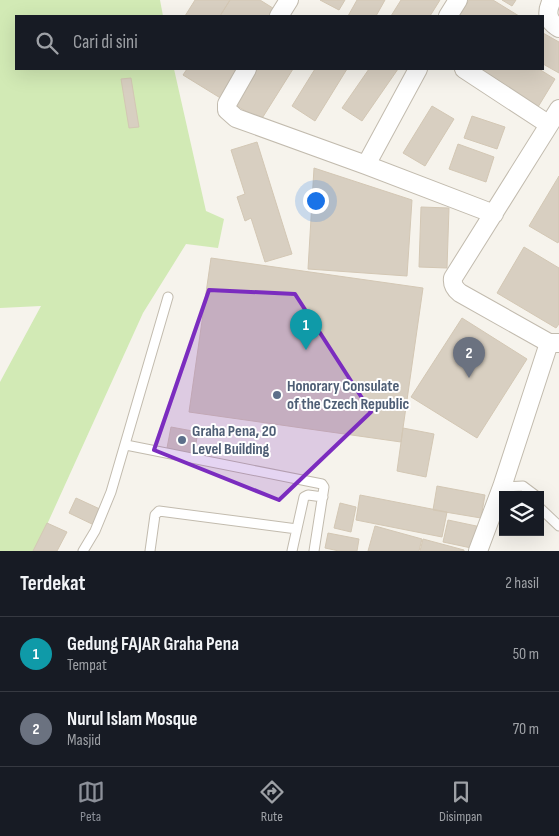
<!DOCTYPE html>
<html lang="id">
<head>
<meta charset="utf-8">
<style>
	body { margin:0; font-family:"Sofia Sans Condensed",sans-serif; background:#20242c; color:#f1f3f6 }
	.controls { position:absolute; right:15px; bottom:15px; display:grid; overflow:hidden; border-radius:0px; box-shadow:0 5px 20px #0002 }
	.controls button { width:45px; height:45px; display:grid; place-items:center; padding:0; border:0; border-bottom:1px solid #363941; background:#171b24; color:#f1f3f6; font:25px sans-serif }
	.you { position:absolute; left:315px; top:200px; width:18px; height:18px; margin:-12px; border:4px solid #fff; border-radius:50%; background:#1a73e8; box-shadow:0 0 0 8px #1a73e833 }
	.badge { display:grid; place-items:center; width:32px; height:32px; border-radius:50%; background:#8c9099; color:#fff; font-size:16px; font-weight:700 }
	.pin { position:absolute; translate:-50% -41px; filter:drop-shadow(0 1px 2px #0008) }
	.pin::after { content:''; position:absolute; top:26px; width:18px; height:15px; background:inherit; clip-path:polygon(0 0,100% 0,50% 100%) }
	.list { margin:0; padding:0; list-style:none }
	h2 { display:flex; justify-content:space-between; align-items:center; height:65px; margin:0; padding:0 20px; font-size:21px }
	h2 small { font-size:16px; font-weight:400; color:#9ea1a6 }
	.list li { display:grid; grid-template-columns:32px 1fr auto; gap:15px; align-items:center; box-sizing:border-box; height:75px; padding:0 20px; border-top:1px solid #363941 }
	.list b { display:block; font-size:19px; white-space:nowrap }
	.list p { margin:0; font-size:16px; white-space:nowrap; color:#9ea1a6 }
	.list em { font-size:16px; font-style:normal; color:#9ea1a6 }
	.icon { flex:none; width:28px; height:28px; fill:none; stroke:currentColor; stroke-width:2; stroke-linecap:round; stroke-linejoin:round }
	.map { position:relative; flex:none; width:559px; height:551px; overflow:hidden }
	.search { position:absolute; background:#171b24; box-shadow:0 5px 20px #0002; left:15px; right:15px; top:15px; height:55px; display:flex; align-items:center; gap:12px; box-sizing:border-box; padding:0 18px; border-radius:0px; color:#9ea1a6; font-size:19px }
	.sheet { height:215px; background:#171b24 }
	nav { display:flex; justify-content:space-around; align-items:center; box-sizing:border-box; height:70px; border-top:1px solid #363941; background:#171b24; font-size:14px; color:#9ea1a6 }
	nav a { display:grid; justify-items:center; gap:2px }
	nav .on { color:#8c9099 }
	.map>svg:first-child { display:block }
	.green { fill:#d2eab5 }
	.building { fill:#d8cfc1; stroke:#d3c7b4 }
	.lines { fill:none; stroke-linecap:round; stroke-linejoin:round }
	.lane-casing { stroke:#c2bbae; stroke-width:11 }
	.street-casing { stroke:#c2bbae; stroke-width:20 }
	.lane { stroke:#fff; stroke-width:9 }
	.street { stroke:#fff; stroke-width:18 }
	.marked { fill:#7b2cbf; fill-opacity:0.2; stroke:#7b2cbf; stroke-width:4; stroke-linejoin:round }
	.service-dot { fill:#5c6f8a; stroke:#fff; stroke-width:2 }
	.labels { text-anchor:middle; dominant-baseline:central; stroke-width:4; stroke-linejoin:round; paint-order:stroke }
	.service-label { font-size:16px; font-weight:bold; fill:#4e5e75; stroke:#fff; text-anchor:start }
</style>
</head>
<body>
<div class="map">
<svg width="559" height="551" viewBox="0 0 559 551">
	<rect width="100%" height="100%" fill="#f6f3ec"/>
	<!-- green -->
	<path class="green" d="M0 0H160L163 16H16V69H174L206 211 224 219 218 248 186 244 143 313 35 551H0V382L41 306 0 308Z"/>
	<!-- building -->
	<path class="building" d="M195 0H230L220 16H185Z
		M230 0H260L276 10 273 16H220Z
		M320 0H345L339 10Z
		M357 0H385L376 16H348Z
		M401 0H440L430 16H391Z
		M469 0H493L519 16H459Z
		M502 0H516L512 6Z
		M543 33 559 42V73L543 64Z
		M187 69H240L222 99 183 75Z
		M253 69H293L261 120 232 103Z
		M315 69H347L315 121 292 106Z
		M369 69H398L362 121 342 108Z
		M474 69H539L555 79 538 107Z
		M131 78 139 127 129 128 121 79Z
		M432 106 454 119 425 166 403 153Z
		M472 116 505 127 497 149 464 138Z
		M257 142 292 254 265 262 251 218 245 221 237 197 245 194 231 150Z
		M458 144 494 157 486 182 449 169Z
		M314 168 412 200 407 276 308 269Z
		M559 176V240L558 243 529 226Z
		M421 207 449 208 447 268 419 267Z
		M524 247 559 268V324L556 328 497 293Z
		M211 258 423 288 401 442 189 412Z
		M462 318 527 359 477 438 411 397Z
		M171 427 198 432 194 454 167 448Z
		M403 428 434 434 426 477 397 471Z
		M437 486 485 495 481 518 433 510Z
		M360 495 447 512 442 537 356 520Z
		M76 498 102 510 94 525 69 513Z
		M340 503 356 507 351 532 334 528Z
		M448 520 481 527 476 549 443 542Z
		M47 523 67 532 57 551H33Z
		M375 526 422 539 419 551H368Z
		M328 533 359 539 357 551H339L325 548Z
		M423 539 464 550V551H420Z"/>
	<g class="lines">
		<defs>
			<path id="lane" d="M126 445 322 484 324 487 314 551
				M502 487 523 486 535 495
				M540 508 559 526
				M83 551 95 531 111 492 168 297
				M150 551 155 515 159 511 297 529
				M292 551 304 497 308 495 323 497"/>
			<path id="street" d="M552 0C546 12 547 21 559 28
				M279 16 289 0
				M448 16 458 0
				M247 69 227 104V110L236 118 366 165 494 214
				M464 69 548 124
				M559 109 453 278C452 285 455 289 460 293L549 343H559
				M366 165 418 69
				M478 551 502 487 549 343"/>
		</defs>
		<!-- lane casing -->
		<use href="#lane" class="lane-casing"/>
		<!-- street casing -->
		<use href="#street" class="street-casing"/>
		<!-- lane -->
		<use href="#lane" class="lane"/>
		<!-- street -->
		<use href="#street" class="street"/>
	</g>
	<!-- marked area -->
	<path class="marked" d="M209 290 295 294 371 412 279 500 154 450Z"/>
	<!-- markers -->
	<g class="service-dot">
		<circle cx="277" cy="395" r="5"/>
		<circle cx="182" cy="440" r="5"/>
	</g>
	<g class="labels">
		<!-- service labels -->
		<g class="service-label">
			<text x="287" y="386">Honorary Consulate<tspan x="287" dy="18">of the Czech Republic</tspan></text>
			<text x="192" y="431">Graha Pena, 20<tspan x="192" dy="18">Level Building</tspan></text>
		</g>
	</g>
</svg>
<div class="controls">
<button><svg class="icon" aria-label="layers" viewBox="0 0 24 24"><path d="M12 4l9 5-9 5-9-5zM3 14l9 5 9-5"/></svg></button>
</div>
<div class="you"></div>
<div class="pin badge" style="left:306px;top:350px;background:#0f9aa8">1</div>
<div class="pin badge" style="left:469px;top:378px;background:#6b7280">2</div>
<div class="search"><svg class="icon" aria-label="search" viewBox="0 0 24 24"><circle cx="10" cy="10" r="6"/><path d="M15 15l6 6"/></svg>Cari di sini</div>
</div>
<section class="sheet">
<h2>Terdekat<small>2 hasil</small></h2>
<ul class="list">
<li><span class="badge" style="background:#0f9aa8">1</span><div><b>Gedung FAJAR Graha Pena</b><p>Tempat</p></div><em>50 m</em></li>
<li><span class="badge" style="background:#6b7280">2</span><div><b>Nurul Islam Mosque</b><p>Masjid</p></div><em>70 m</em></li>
</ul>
</section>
<nav>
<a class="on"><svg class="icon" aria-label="map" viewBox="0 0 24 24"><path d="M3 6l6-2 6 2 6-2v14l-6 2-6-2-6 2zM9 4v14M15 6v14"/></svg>Peta</a>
<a><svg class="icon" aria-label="directions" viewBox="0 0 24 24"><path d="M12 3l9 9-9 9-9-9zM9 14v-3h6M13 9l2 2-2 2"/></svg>Rute</a>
<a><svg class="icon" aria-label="saved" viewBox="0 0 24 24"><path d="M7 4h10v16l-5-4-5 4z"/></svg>Disimpan</a>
</nav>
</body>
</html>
